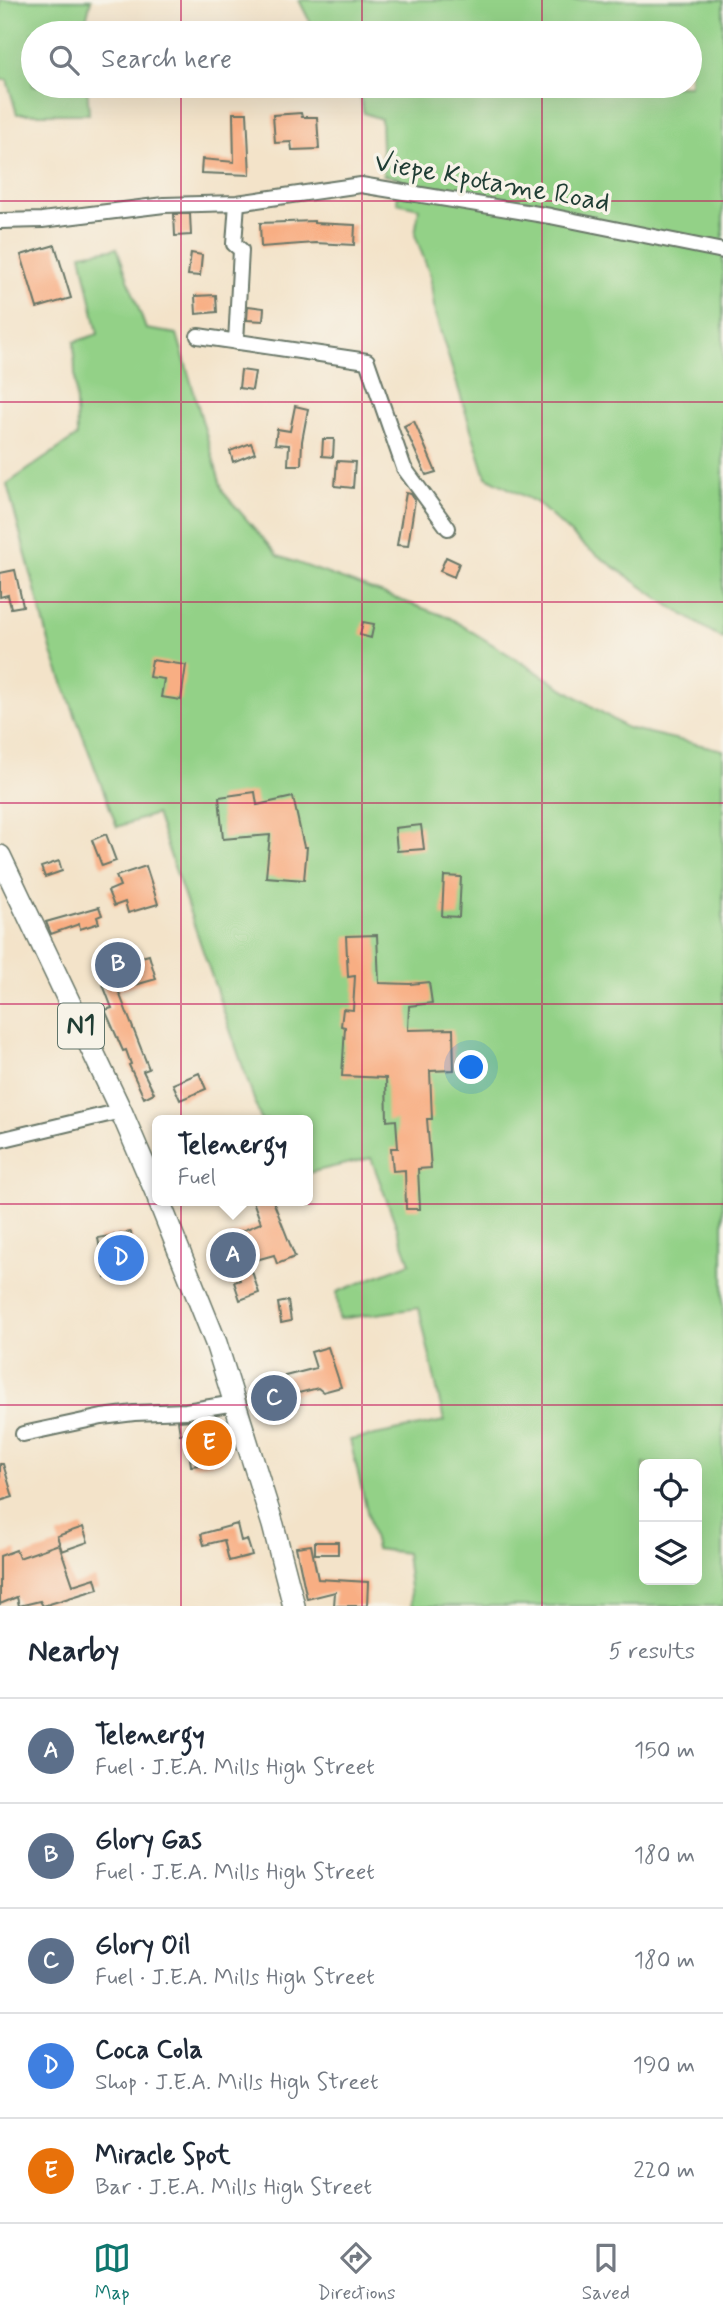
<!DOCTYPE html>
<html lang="en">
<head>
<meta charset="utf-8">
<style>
	body { margin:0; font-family:Mynerve,sans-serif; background:#f2f2f3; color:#1f2937 }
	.controls { position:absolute; right:21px; bottom:21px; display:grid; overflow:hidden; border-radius:10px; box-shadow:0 7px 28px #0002 }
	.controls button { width:63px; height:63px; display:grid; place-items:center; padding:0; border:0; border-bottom:2px solid #e0e1e3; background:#fff; color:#1f2937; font:35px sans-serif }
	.you { position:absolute; left:472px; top:1068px; width:24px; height:24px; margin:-18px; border:5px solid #fff; border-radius:50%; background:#1a73e8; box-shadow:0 0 0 10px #1a73e833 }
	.badge { display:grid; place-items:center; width:46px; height:46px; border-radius:50%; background:#0f766e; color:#fff; font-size:23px; font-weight:700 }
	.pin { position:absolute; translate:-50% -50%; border:4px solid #fff; box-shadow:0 2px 7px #0006 }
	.popup { position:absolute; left:152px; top:1115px; width:161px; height:91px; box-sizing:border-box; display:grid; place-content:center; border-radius:10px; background:#fff; filter:drop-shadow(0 2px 5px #0005); font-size:23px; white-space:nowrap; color:#747a83 }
	.popup b { font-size:26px; color:#1f2937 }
	.popup::after { content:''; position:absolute; left:50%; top:100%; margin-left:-14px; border:14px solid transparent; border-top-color:#fff }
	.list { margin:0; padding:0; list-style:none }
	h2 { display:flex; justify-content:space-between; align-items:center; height:91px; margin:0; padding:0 28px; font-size:30px }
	h2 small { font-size:23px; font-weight:400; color:#747a83 }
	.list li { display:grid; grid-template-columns:46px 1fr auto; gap:21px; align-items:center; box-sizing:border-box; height:105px; padding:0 28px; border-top:2px solid #e0e1e3 }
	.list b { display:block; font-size:26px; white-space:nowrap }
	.list p { margin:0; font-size:23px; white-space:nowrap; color:#747a83 }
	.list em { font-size:23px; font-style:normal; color:#747a83 }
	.icon { flex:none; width:38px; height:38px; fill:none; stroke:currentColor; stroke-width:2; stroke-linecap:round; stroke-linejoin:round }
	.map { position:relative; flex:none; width:723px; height:1606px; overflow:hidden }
	.search { position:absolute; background:#fff; box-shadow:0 7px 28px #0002; left:21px; right:21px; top:21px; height:77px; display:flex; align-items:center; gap:18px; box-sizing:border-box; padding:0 24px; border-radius:38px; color:#747a83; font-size:26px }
	.sheet { height:616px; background:#fff }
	nav { display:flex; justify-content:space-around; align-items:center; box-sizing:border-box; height:98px; border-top:2px solid #e0e1e3; background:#fff; font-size:19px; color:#747a83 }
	nav a { display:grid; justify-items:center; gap:4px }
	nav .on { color:#0f766e }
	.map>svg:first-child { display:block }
	.green { fill:#93d187; stroke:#59875e; stroke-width:2; fill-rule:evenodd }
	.building { fill:#f8ae83 }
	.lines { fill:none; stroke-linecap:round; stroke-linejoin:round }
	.minor-casing { stroke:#697768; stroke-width:18 }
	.highway-casing { stroke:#697768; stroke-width:24 }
	.minor { stroke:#fff; stroke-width:14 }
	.highway { stroke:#fff; stroke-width:21 }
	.grid { fill:none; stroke:#c2185b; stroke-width:2; stroke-opacity:0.55 }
	.labels { text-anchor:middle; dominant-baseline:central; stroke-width:7; stroke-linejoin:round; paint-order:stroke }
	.shield { fill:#f7f3e8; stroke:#60746a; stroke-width:2 }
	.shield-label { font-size:26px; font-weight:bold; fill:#1f3d34 }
	.street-label { font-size:28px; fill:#1f3d34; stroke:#f7f3e8 }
</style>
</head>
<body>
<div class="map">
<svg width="723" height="1606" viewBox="0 0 723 1606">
	<rect width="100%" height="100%" fill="#f7f3e8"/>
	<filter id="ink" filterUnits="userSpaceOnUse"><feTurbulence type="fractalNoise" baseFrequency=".0143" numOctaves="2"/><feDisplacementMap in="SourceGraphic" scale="14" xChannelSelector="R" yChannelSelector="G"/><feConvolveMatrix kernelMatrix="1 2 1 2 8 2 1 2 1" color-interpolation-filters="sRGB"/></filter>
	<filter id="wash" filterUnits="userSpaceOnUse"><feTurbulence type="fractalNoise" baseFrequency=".00686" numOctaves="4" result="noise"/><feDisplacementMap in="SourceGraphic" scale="28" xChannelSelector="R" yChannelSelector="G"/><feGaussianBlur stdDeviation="1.57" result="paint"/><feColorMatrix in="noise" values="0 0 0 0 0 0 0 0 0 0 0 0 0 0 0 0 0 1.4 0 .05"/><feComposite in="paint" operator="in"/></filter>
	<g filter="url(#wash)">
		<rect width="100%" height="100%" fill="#f3e3c9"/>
		<!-- green -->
		<path class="green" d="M0 0H91L83 33H33V86H87L89 114H17L7 80H0Z
			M299 0H723V639L671 607 583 545 536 502 486 477 435 314 430 275 415 235 419 208 397 203 399 178 383 175 381 119 364 113 359 93 347 86H690V33H320L311 24Z
			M117 248 146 329 177 334 223 492 278 556 450 618 627 728 723 750V1606H412L406 1553 376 1549 350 1440 444 1421 419 1308 339 1319 337 1292 410 1263 371 1158 308 1173V1120H261L156 814 117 827 52 653 7 484 77 436 74 342 98 334 81 254ZM644 1464H697V1580H644Z"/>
		<g id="blocks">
			<!-- building -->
			<path class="building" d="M233 113H247L250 175 201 173 202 159 234 162Z
				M301 113 302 117H317L319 149 292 150 291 142 275 143 273 115Z
				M174 214H190L191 235 175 236Z
				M314 221V223L355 225 354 245 315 243 261 247 260 223Z
				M55 245 71 298 37 308 21 255Z
				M191 253 202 255 200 276 188 275Z
				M216 295 217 312 196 314 195 296Z
				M248 306 264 308 263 321 247 320Z
				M241 370 255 372 252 390 239 388Z
				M295 406 308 409 302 441 301 465H288L289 445 275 444 277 429 290 431Z
				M414 421 436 472 426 475 404 426Z
				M323 439H334L333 457 322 456Z
				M251 443 255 453 233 462 230 451Z
				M337 461 355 462 353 488 335 486Z
				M406 493 411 494 415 500 408 546 397 545Z
				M446 557 459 563 454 577 440 571Z
				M15 570 23 606 11 608 8 595 0 597V573Z
				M363 622 374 624 371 638 360 635Z
				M152 660 186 665 181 700 161 697 164 679 149 677Z
				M255 792 257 805 293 797 304 847H307L304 880 266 877 270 835 223 839 219 797Z
				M421 825 424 849 397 851 395 828Z
				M106 834 116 861 102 866 92 840Z
				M59 861 62 871 45 877 41 867Z
				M146 866 158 904 128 913 125 902 114 906 108 891 120 886 116 876Z
				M444 876 461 877 459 917 442 916Z
				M99 907 102 915 97 917 99 923 80 929 79 924 51 934 46 922Z
				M377 935 379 983 410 984 429 982 432 1003 409 1006 408 1030 453 1029 454 1070 430 1071 432 1119H427L431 1168 418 1169 420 1209H406L405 1170 393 1171 391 1148H398L396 1120 387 1121 386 1078 342 1076 345 1027 341 1026 343 1009 353 1010 355 976 348 977 346 936Z
				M123 944 130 960 149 955 156 979 118 990 149 1069 143 1071 154 1093 144 1098 129 1065 131 1064 126 1050 123 1051 105 1010 112 1008 102 982 113 978 102 952Z
				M199 1073 206 1089 180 1100 173 1084Z
				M253 1201H273L295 1257 277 1264 274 1255 249 1262 259 1293 240 1300 234 1282 240 1280 232 1248 220 1253 215 1242 261 1223Z
				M131 1232 138 1272 105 1278 98 1238Z
				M288 1301 291 1321 281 1323 278 1303Z
				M328 1347 341 1387 323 1392 318 1388 267 1401 262 1382 316 1368 311 1352Z
				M193 1420V1422L212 1429H208L203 1451 220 1449 221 1462 191 1466 187 1433 180 1434 178 1421Z
				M0 1464H3L13 1497 0 1501Z
				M237 1524 241 1541 247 1539 252 1555 229 1561 224 1540 204 1545 201 1534Z
				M83 1527 88 1542 62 1551 57 1536Z
				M315 1542H338V1554H315Z
				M59 1544 73 1585 95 1578 98 1589 43 1606 40 1601 19 1606 17 1597 0 1604V1556L16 1550 19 1558Z
				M311 1545 318 1579 368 1582 367 1606H334L335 1592 307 1599 296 1547Z"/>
		</g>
	</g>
	<g filter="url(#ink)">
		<use href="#blocks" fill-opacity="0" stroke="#697768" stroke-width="2"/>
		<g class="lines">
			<defs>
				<path id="minor" d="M0 221 42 220 164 205 237 203 361 185 550 216 723 251
					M198 336 367 361 404 468 448 528
					M236 342 241 250 234 244 237 203
					M0 1140 121 1111
					M23 1434 102 1417 134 1413 186 1411 235 1403"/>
				<path id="highway" d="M0 856 121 1111 158 1197
					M159 1201 216 1343 273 1525 294 1606"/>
			</defs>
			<!-- minor casing -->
			<use href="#minor" class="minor-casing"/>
			<!-- highway casing -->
			<use href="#highway" class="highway-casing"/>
			<!-- minor -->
			<use href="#minor" class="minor"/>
			<!-- highway -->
			<use href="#highway" class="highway"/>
		</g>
	</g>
	<!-- grid -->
	<path class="grid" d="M181 0V33M362 0V33M542 0V33M181 86V1606M362 86V1606M542 86V1606M0 201H723M0 402H723M0 602H723M0 803H723M0 1004H723M0 1204H723M0 1405H723"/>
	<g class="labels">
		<!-- shield labels -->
		<rect class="shield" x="58" y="1003.5" width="46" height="45" rx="5"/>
		<g class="shield-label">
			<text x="81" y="1026">N1</text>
		</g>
		<!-- street labels -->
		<g class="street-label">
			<text transform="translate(492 183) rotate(10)">Viepe Kpotame Road</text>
		</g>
	</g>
</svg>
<div class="controls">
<button><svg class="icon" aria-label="locate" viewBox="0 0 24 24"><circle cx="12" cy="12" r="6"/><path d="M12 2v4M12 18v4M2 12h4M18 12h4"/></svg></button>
<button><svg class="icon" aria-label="layers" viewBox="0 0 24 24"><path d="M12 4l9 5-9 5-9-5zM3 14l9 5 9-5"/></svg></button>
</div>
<div class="you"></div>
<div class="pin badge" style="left:233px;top:1255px;background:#5c6f8a">A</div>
<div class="popup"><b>Telenergy</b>Fuel</div>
<div class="pin badge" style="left:118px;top:965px;background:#5c6f8a">B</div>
<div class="pin badge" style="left:274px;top:1398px;background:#5c6f8a">C</div>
<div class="pin badge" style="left:121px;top:1258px;background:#3f7fe0">D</div>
<div class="pin badge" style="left:209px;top:1443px;background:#e8710a">E</div>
<div class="search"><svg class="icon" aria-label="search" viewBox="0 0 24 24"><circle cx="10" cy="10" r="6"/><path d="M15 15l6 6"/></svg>Search here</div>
</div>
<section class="sheet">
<h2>Nearby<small>5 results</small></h2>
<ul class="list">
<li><span class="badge" style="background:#5c6f8a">A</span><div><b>Telenergy</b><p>Fuel · J.E.A. Mills High Street</p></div><em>150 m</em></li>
<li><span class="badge" style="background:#5c6f8a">B</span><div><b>Glory Gas</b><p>Fuel · J.E.A. Mills High Street</p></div><em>180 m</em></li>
<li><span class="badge" style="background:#5c6f8a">C</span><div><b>Glory Oil</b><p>Fuel · J.E.A. Mills High Street</p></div><em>180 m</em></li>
<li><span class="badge" style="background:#3f7fe0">D</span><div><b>Coca Cola</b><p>Shop · J.E.A. Mills High Street</p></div><em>190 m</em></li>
<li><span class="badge" style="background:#e8710a">E</span><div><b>Miracle Spot</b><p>Bar · J.E.A. Mills High Street</p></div><em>220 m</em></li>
</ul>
</section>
<nav>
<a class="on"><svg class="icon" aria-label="map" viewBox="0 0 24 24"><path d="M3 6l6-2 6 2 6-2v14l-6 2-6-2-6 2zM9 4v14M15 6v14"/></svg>Map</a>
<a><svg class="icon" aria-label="directions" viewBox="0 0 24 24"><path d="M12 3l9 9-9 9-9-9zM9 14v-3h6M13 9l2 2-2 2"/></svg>Directions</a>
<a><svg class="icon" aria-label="saved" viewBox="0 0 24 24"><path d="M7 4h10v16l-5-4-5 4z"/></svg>Saved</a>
</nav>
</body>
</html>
